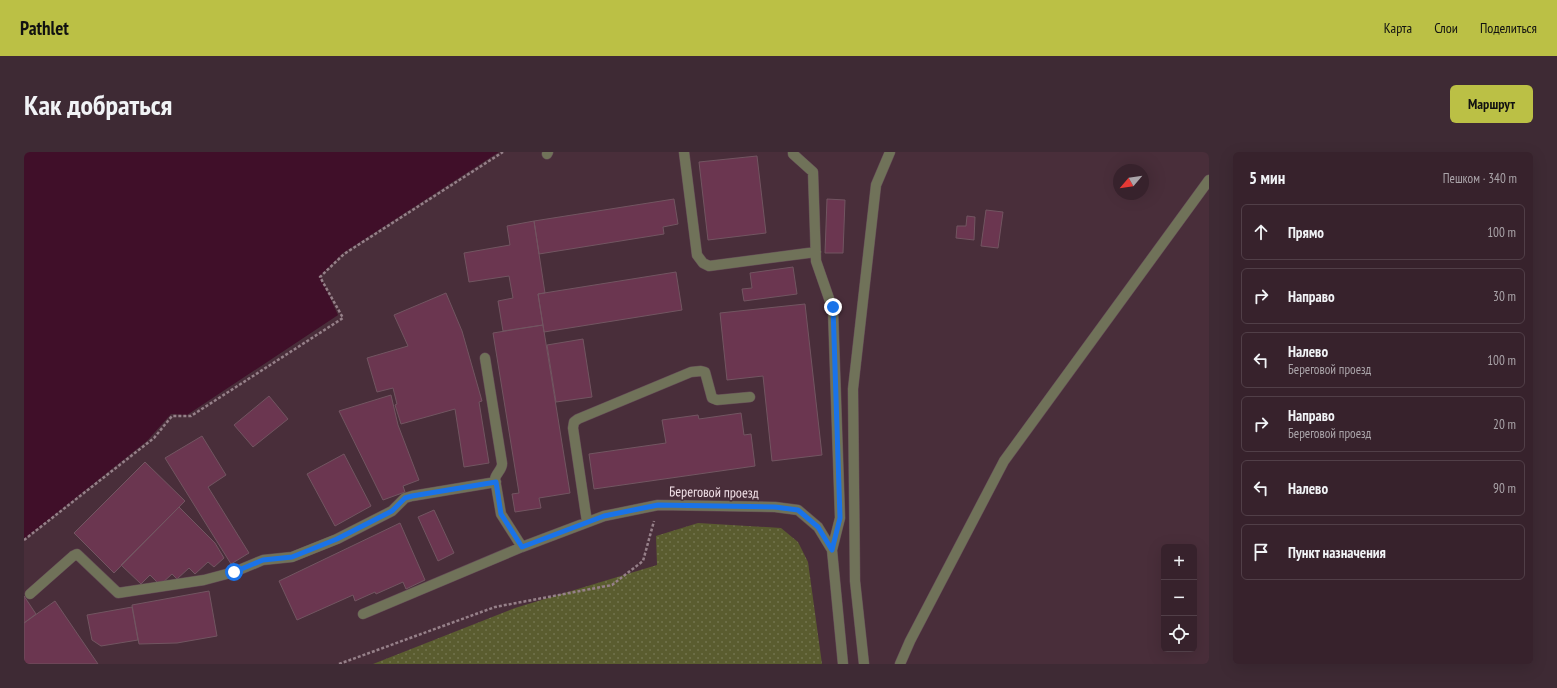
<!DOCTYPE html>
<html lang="ru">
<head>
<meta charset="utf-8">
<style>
	body { margin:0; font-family:"PT Sans Narrow",sans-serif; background:#3e2a34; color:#f1f3f6 }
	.controls { position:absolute; right:12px; bottom:12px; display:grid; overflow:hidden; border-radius:6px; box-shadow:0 4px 16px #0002 }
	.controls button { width:36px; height:36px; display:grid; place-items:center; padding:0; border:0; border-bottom:1px solid #513f48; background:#37222c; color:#f1f3f6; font:20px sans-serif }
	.compass { position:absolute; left:1089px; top:12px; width:36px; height:36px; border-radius:50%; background:#37222c; box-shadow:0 4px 16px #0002; rotate:241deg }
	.stop { position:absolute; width:12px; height:12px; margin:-9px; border:3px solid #1a73e8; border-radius:50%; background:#fff }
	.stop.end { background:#1a73e8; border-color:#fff; box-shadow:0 1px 4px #0008 }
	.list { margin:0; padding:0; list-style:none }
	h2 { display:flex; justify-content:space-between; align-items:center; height:52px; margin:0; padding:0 16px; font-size:17px }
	h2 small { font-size:13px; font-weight:400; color:#aaa4a9 }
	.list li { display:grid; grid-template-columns:26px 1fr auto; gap:12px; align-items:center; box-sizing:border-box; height:56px; margin:0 8px 8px; padding:0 8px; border:1px solid #513f48; border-radius:6px }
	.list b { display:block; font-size:15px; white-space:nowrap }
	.list p { margin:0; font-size:13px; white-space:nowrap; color:#aaa4a9 }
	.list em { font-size:13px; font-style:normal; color:#aaa4a9 }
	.icon { flex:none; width:22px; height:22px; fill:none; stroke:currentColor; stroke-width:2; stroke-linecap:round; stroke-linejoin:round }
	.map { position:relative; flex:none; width:1185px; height:512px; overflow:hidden; border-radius:6px }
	header { display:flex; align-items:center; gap:24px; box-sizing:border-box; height:56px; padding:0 20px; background:#bbc045; color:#111 }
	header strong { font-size:19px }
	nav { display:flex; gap:22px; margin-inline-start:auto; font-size:14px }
	.intro { display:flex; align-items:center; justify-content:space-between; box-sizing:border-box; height:96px; padding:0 24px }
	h1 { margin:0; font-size:28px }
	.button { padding:10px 18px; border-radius:6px; background:#bbc045; color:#111; font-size:14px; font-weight:700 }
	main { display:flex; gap:24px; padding:0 24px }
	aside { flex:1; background:#37222c; border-radius:6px; box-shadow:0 4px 16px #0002 }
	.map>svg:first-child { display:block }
	.grass { fill:url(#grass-dots) }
	.water { fill:#400f29 }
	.building { fill:#6b3650; stroke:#725561 }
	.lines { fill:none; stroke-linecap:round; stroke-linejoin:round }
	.minor-casing { stroke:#644b56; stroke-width:11 }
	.path { stroke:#968089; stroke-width:2.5; stroke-dasharray:3 2; stroke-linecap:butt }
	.minor { stroke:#707259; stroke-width:10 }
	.route { stroke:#1a73e8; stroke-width:5 }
	.labels { text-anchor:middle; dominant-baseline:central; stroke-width:3; stroke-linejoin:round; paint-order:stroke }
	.street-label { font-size:14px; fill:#f2e1e8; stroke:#492e3a }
</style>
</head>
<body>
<header>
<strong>Pathlet</strong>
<nav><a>Карта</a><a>Слои</a><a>Поделиться</a></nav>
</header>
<div class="intro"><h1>Как добраться</h1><a class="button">Маршрут</a></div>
<main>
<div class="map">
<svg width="1185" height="512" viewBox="0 0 1185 512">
	<defs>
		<pattern id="grass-dots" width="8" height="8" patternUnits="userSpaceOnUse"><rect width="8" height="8" fill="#5a5c2f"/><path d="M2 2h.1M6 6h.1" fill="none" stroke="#72734d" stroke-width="1.8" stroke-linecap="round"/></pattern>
	</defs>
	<rect width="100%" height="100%" fill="#492e3a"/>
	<!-- grass -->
	<path class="grass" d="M674 371 757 376 774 390 784 410 798 512H349L491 456 633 413 632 384Z"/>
	<!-- water -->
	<path class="water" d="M0 0H475L319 101 296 124 314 163 163 263 147 262 123 289 0 387Z"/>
	<!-- building -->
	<path class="building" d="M733 4 742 81 684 88 675 10Z
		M650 47 654 72 639 75 640 82 515 102 510 69Z
		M803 47 821 48 819 101H801Z
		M962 58 979 60 974 96 957 94Z
		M943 64 951 65 950 88 932 86 933 74H942Z
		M510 69 521 141 514 142 519 173 479 179 474 149 489 146 485 124 445 130 440 101 486 93 483 74Z
		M769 115 773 142 720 149 718 137 728 136 726 121Z
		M652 120 658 158 520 180 514 142Z
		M422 141 438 179 458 249 455 250 465 311 440 315 431 257 377 272 371 253 373 252 369 236 353 240 343 206 384 194 370 163Z
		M781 152 798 303 748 309 739 224 703 228 696 161Z
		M519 173 546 341 515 346 517 356 491 360 488 342 495 341 469 181Z
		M559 187 568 245 532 250 523 193Z
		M367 243 374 273 395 328 379 334 381 340 359 348 315 259Z
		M245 244 264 267 229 295 210 273Z
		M717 261 720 283 727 282 731 314 570 337 565 302 642 291 638 268 674 263 675 267Z
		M178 284 202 323 184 335 225 401 207 412 141 306Z
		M320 302 347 354 311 374 283 322Z
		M121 310 161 349 90 421 50 381Z
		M155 355 191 391 200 406 190 415 184 410 171 422 165 416 153 427 148 422 136 433 126 423 117 432 97 413Z
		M410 358 430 401 414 409 394 365Z
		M376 371 401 428 382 437 379 430 352 442 351 440 331 449 329 443 273 468 255 429Z
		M185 439 193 484 153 491 115 492 108 453Z
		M0 444 12 462 0 471Z
		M31 449 74 512H0V471Z
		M108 455 114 488 77 494 68 488 63 463Z"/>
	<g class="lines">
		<defs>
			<path id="minor" d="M660 0 673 103 679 111 685 114 792 100
				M769 0V2L789 20 792 109 809 158 816 366 808 398
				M523 2 524 0
				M461 206 478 311C479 317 472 321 471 327L477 362 498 395
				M563 370 549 276 550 270 554 267 667 220 677 219 681 220 688 246 693 248 726 245
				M6 442 49 404 53 402 94 441 180 428 210 420 239 408 268 405 313 387 368 359 381 346 388 344 472 330
				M339 462 498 395 580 364 634 353 751 355 774 358 794 375 808 398 819 512
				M840 512 831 429 829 237 852 33 866 0
				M876 512 886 489 980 309 1185 28"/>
		</defs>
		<!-- minor casing -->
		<use href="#minor" class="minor-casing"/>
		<!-- path -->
		<path class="path" d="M0 388 130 286 148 264H167L319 166 296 125 320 102 479 0
			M315 512 471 455 588 433 619 409 630 369"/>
		<!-- minor -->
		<use href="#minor" class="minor"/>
	</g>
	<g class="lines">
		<!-- route -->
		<path class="route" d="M210 420 239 408 268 405 313 387 368 359 381 346 388 344 472 330 477 362 498 395 580 364 634 353 751 355 774 358 794 375 808 398 816 366 809 155"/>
	</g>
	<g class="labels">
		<!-- street labels -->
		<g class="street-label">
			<text transform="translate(690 340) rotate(1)">Береговой проезд</text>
		</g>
	</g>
</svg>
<div class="controls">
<button>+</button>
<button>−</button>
<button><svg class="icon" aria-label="locate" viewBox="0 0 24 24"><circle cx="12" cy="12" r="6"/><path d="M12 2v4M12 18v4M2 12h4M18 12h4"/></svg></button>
</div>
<svg class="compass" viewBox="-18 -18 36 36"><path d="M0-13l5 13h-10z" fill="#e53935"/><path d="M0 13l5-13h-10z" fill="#aaa4a9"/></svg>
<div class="stop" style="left:210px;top:420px"></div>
<div class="stop end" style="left:809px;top:155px"></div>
</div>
<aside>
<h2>5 мин<small>Пешком · 340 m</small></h2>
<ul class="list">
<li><svg class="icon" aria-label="ahead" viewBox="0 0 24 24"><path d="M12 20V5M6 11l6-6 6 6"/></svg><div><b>Прямо</b></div><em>100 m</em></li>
<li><svg class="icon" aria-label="right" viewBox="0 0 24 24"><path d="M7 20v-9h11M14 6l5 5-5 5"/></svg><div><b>Направо</b></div><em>30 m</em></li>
<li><svg class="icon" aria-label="left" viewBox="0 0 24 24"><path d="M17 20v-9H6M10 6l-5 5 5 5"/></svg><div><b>Налево</b><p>Береговой проезд</p></div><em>100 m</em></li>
<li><svg class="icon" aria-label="right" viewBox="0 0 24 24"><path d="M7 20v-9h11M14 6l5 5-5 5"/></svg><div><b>Направо</b><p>Береговой проезд</p></div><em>20 m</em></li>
<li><svg class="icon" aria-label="left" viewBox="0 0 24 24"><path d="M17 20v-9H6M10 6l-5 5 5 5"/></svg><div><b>Налево</b></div><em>90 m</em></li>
<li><svg class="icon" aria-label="arrive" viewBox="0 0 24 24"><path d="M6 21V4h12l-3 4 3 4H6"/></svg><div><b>Пункт назначения</b></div></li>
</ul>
</aside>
</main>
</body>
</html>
